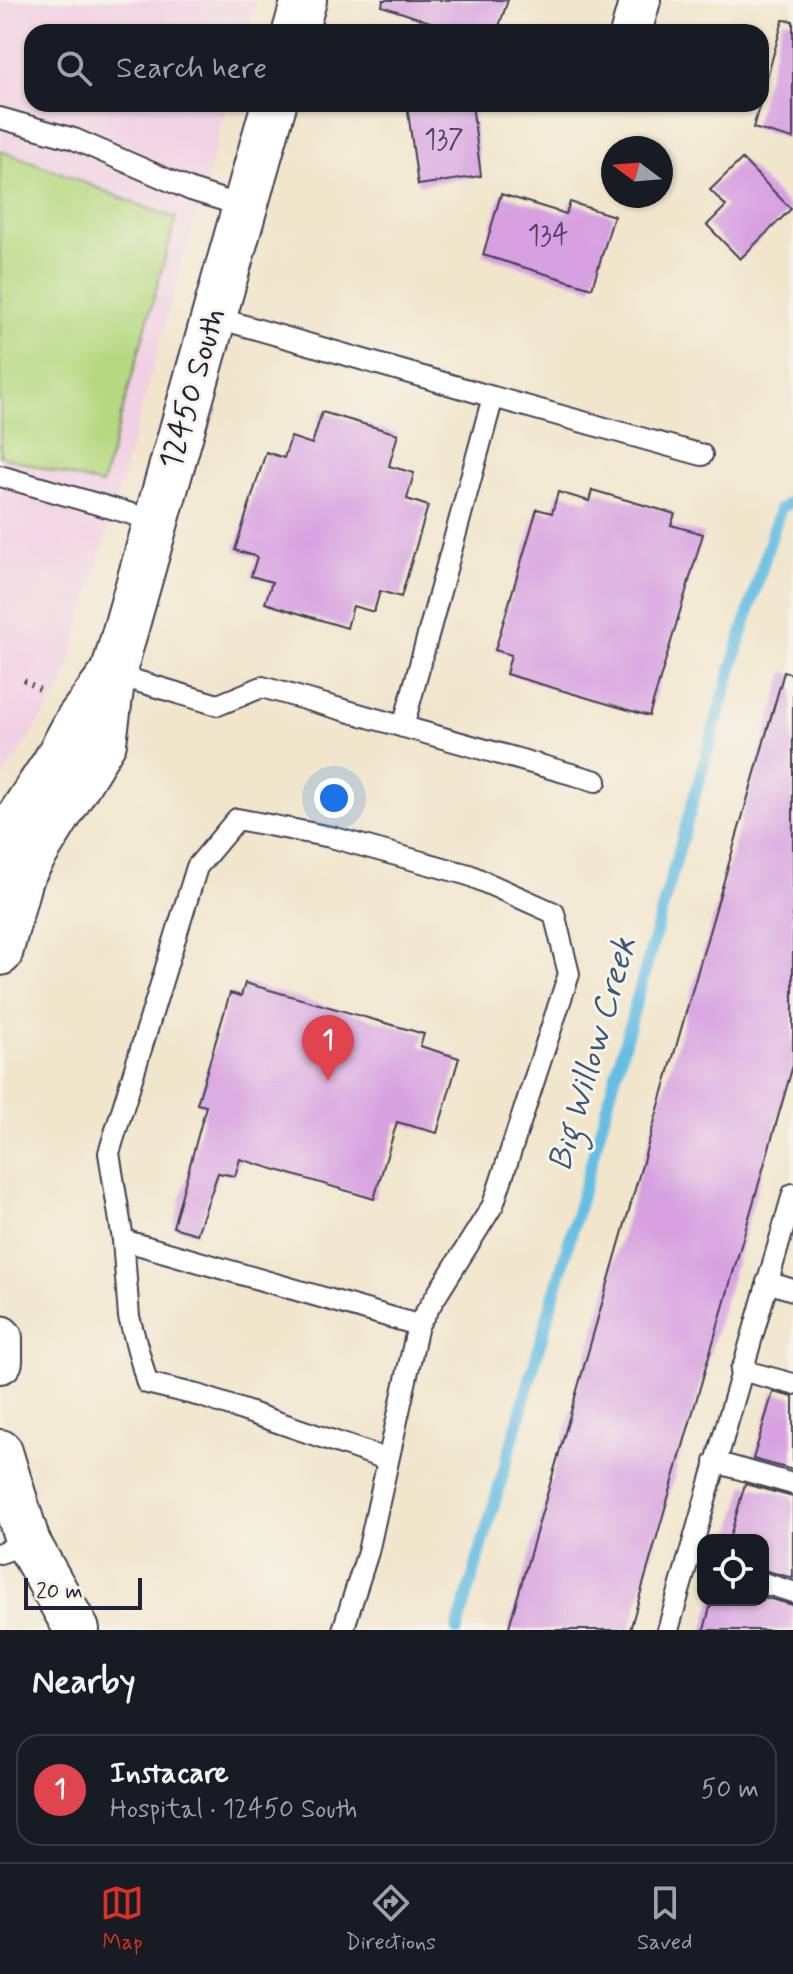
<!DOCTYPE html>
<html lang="en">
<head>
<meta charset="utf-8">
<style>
	body { margin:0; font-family:Mynerve,sans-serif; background:#242831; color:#f1f3f6 }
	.controls { position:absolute; right:24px; bottom:24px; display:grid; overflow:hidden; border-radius:16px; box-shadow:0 2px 6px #0004 }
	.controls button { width:72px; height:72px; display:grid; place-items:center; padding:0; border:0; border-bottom:2px solid #363941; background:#171b24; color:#f1f3f6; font:40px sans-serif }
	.compass { position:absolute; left:601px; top:136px; width:72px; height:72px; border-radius:50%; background:#171b24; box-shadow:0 2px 6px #0004; rotate:286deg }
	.scale { position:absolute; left:24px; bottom:20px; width:118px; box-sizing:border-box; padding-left:8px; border:4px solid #22223b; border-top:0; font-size:22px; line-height:28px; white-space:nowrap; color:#22223b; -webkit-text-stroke:6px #f7f3e8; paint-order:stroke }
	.you { position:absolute; left:334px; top:798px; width:28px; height:28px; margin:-20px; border:6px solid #fff; border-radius:50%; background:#1a73e8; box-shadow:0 0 0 12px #1a73e833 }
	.badge { display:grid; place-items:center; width:52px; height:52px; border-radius:50%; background:#d93025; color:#fff; font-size:26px; font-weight:700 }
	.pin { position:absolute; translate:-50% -66px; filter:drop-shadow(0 2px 4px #0008) }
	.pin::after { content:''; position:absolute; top:42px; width:28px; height:24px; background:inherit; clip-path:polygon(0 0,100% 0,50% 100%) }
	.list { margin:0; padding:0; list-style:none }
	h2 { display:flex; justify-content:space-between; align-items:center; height:104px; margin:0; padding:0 32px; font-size:34px }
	h2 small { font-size:26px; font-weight:400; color:#9ea1a6 }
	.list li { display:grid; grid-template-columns:52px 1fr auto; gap:24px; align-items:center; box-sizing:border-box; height:112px; margin:0 16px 16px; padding:0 16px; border:2px solid #363941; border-radius:24px }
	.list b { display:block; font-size:30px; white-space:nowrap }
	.list p { margin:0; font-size:26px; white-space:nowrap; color:#9ea1a6 }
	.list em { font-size:26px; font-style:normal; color:#9ea1a6 }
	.icon { flex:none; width:44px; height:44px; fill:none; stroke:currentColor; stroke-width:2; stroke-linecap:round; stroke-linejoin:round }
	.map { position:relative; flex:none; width:793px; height:1630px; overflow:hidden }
	.search { position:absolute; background:#171b24; box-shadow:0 2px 6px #0004; left:24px; right:24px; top:24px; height:88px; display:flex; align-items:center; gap:20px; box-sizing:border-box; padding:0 28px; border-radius:24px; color:#9ea1a6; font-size:30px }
	.sheet { height:232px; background:#171b24 }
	nav { display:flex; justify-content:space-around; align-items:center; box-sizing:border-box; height:112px; border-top:2px solid #363941; background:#171b24; font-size:22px; color:#9ea1a6 }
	nav a { display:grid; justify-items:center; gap:4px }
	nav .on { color:#d93025 }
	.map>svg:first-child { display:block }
	.built { fill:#f1d0e3 }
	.green { fill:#b5d880; stroke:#6c7d5e; stroke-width:2 }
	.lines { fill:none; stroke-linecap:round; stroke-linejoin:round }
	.stream { stroke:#66bee3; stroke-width:12 }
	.building { fill:#d7a0e1 }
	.lane-casing { stroke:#413f51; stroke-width:24 }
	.street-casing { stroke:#413f51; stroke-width:44 }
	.secondary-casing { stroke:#413f51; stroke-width:48 }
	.path { stroke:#413f51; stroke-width:5; stroke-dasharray:2 6; stroke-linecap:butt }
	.lane { stroke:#fff; stroke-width:20 }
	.street { stroke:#fff; stroke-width:40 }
	.secondary { stroke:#fff; stroke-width:44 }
	.labels { text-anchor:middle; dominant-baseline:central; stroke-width:6; stroke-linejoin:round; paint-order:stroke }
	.number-label { font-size:28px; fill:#4f4264 }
	.street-label { font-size:32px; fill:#22223b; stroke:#f7f3e8 }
	.water-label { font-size:34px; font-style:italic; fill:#3a5976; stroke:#f7f3e8 }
</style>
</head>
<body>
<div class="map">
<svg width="793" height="1630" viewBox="0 0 793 1630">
	<rect width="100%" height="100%" fill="#f7f3e8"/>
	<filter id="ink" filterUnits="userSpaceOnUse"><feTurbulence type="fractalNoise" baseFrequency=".0125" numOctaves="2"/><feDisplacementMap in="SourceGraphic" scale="16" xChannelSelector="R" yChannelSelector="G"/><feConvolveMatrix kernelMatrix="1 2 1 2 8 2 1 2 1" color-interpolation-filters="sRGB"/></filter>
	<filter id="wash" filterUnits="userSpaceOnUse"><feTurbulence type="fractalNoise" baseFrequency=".006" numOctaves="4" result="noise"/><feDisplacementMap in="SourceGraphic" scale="32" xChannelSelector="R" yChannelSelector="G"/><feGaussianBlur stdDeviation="1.8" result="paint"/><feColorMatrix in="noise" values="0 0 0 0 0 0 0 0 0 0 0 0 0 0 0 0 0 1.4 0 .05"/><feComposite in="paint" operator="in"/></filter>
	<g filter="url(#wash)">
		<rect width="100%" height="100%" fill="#f1e5cc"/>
		<!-- built -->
		<path class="built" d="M0 0H256L247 32H32V104H227L64 685 0 781Z"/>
		<!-- green -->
		<path class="green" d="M0 151C61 169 116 199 176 218L102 485 0 456Z"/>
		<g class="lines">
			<!-- stream -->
			<path class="stream" d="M457 1630C569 1257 665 880 780 509L793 501"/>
		</g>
		<g id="blocks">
			<!-- building -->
			<path class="building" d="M383 0H508L497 32H460L382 6Z
				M783 20 793 21V139L753 128Z
				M407 104H472L481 176 418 185Z
				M742 159 791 209 740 259 707 225 726 206 710 190Z
				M501 194 566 214 570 202 614 216 592 288 483 255Z
				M322 412 398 434 389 466 414 473 407 499 428 506 401 597 380 591 374 612 353 606 347 628 265 603 272 582 251 576 257 557 235 550 266 452 284 458 291 437 312 444Z
				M592 490 675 514 671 525 703 534 649 716 506 674 511 655 495 650 537 509 552 513 558 492 589 501Z
				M784 672 793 674V1065L630 1630H508Z
				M245 983 424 1034 420 1046 459 1058 437 1133 397 1122 374 1199 240 1159 235 1176 218 1173 197 1234 173 1227 206 1106 197 1104 230 993 241 996Z
				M773 1392 793 1397V1470L753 1459Z
				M745 1484 793 1497V1578L763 1570V1540H729Z
				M763 1597 793 1605V1630H704L712 1600H763Z"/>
		</g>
	</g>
	<g filter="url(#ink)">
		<use href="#blocks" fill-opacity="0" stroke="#413f51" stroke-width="2"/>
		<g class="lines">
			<defs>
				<path id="lane" d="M0 118 74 139 191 190 245 207
					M214 317 493 397 403 727
					M493 397 702 455
					M0 476 156 521
					M113 674 218 705 262 687 596 781
					M123 1240 109 1153 197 867 237 819 331 837 469 875 554 913 569 974 493 1205 418 1325
					M767 1282 793 1290
					M741 1370 793 1384
					M715 1462 793 1484
					M0 1553 28 1543
					M763 1583 793 1592
					M343 1630 368 1552 418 1325 123 1240 129 1317 147 1383 201 1396 386 1459
					M668 1630 793 1194"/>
				<path id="street" d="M631 32 640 0"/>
				<path id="secondary" d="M295 32 304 0
					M0 846 54 764 78 720 111 676
					M0 953 20 878 104 742 113 674 274 104
					M0 1338V1361
					M0 1452 28 1543 77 1630"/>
			</defs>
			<!-- lane casing -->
			<use href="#lane" class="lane-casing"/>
			<!-- street casing -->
			<use href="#street" class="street-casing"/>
			<!-- secondary casing -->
			<use href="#secondary" class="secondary-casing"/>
			<!-- path -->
			<path class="path" d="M24 680 44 692"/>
			<!-- lane -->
			<use href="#lane" class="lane"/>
			<!-- street -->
			<use href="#street" class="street"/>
			<!-- secondary -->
			<use href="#secondary" class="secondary"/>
		</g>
	</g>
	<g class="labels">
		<!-- number labels -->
		<g class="number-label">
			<text x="444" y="140">137</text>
			<text x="548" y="236">134</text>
		</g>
		<!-- street labels -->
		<g class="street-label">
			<text transform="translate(193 389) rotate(-74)">12450 South</text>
		</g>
		<!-- water labels -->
		<g class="water-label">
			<text transform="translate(593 1054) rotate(-74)">Big Willow Creek</text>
		</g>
	</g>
</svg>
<div class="controls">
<button><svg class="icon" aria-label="locate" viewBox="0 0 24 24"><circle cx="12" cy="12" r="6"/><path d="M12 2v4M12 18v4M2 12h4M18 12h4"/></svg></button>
</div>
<svg class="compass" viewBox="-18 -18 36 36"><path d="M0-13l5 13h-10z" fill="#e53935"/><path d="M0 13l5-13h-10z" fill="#9ea1a6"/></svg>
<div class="scale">20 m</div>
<div class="you"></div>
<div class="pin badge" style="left:328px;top:1081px;background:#e0444e">1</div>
<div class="search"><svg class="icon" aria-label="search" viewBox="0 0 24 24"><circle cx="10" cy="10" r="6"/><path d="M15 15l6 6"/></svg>Search here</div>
</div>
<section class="sheet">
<h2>Nearby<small></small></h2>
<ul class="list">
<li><span class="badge" style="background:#e0444e">1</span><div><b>Instacare</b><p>Hospital · 12450 South</p></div><em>50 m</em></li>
</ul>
</section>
<nav>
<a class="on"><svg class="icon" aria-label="map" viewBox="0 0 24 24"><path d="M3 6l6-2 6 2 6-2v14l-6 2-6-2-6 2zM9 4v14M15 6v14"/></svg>Map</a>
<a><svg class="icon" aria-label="directions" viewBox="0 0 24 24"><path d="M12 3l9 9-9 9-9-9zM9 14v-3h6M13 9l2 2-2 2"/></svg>Directions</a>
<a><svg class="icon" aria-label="saved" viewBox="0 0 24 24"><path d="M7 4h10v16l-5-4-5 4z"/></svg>Saved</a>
</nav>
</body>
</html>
